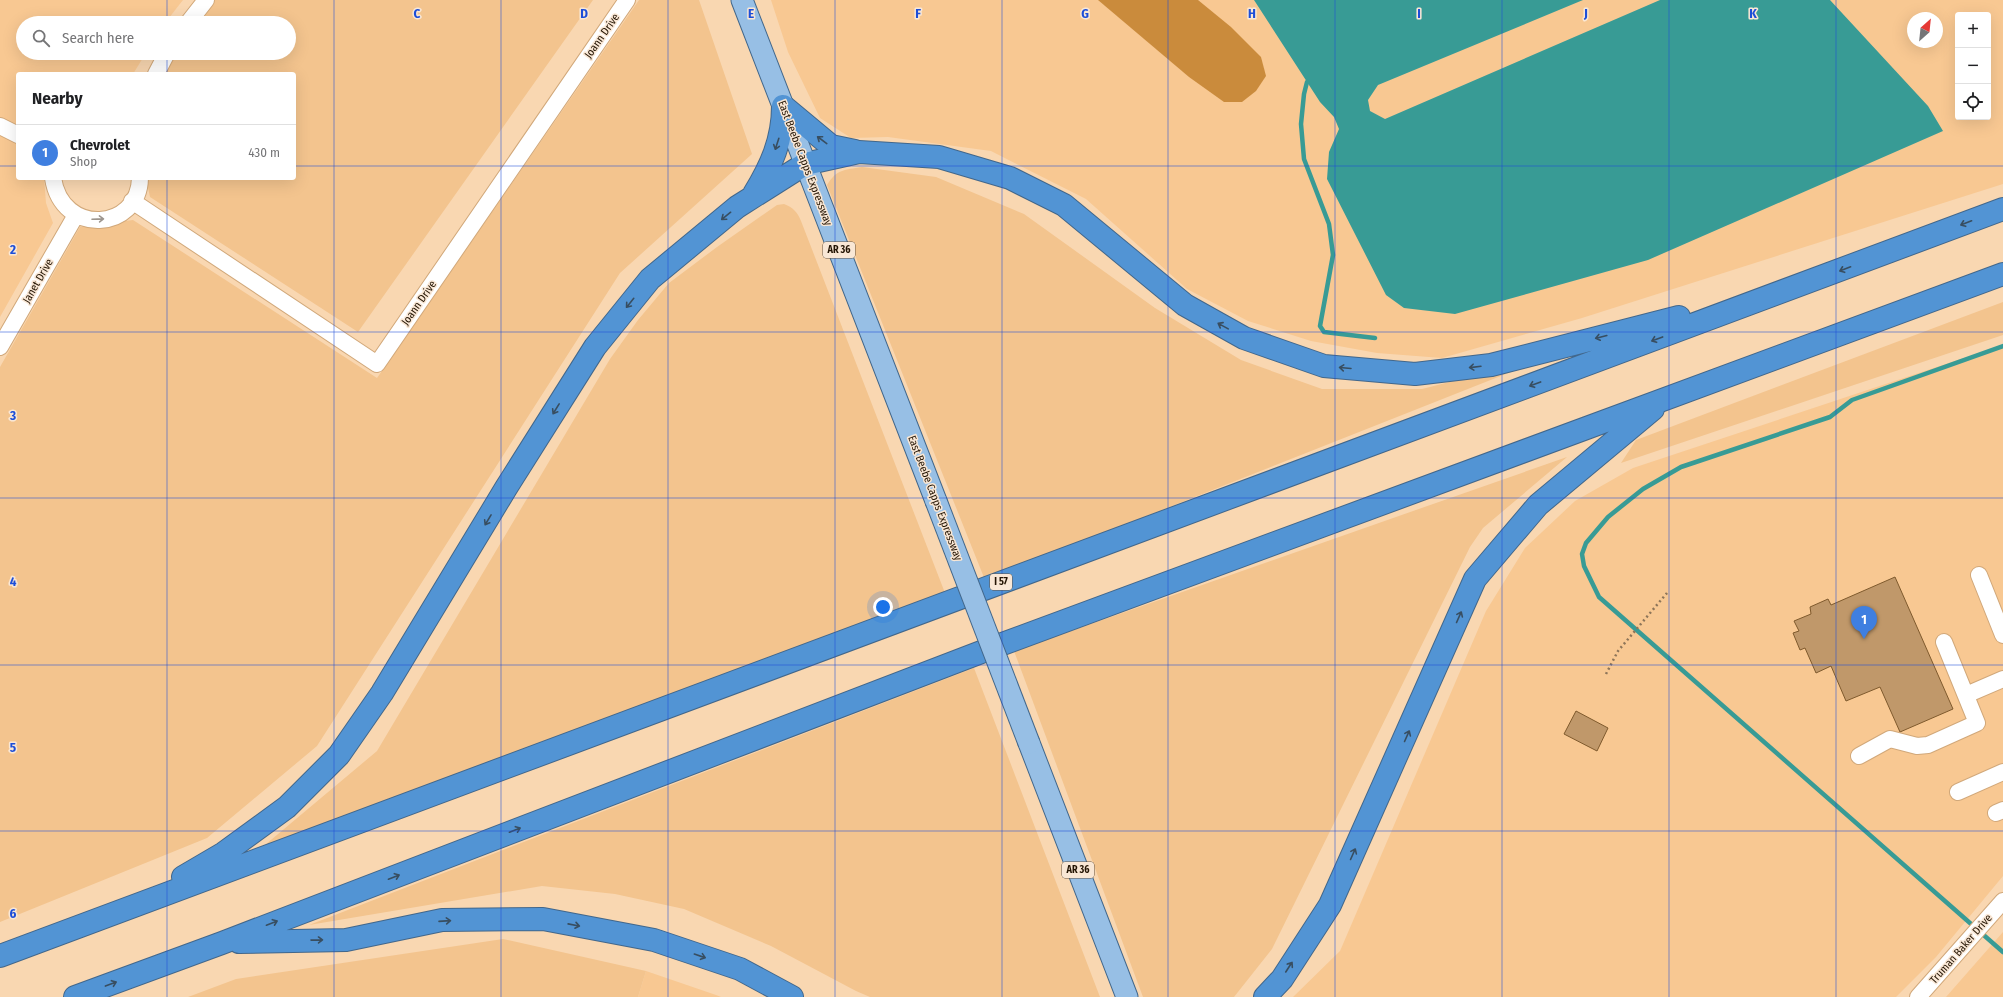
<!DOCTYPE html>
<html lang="en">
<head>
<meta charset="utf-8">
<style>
	body { margin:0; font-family:"Fira Sans Condensed",sans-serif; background:#f6f6f6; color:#202124 }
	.controls { position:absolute; right:12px; top:12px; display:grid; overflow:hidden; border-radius:4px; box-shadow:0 4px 16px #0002 }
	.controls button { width:36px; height:36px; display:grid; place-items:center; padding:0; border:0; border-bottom:1px solid #e0e0e0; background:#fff; color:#202124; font:20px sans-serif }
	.compass { position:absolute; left:1907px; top:12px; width:36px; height:36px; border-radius:50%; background:#fff; box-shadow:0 4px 16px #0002; rotate:27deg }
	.you { position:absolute; left:883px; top:607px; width:14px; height:14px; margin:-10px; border:3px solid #fff; border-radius:50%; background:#1a73e8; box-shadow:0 0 0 6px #1a73e833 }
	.badge { display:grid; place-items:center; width:26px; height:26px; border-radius:50%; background:#225e95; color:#fff; font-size:13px; font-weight:700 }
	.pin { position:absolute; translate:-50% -33px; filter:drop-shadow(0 1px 2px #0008) }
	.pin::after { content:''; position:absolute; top:21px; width:14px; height:12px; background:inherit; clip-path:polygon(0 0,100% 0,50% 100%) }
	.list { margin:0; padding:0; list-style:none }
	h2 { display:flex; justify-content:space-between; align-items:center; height:52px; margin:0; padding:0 16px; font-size:17px }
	h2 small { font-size:13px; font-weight:400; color:#757577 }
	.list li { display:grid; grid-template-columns:26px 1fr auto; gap:12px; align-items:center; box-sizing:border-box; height:56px; padding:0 16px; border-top:1px solid #e0e0e0 }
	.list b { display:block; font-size:15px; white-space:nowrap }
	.list p { margin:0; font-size:13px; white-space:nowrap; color:#757577 }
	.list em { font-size:13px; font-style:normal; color:#757577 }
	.icon { flex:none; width:22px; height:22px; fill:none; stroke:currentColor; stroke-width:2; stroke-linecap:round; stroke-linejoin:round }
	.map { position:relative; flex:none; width:2003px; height:997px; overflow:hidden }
	.search { position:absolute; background:#fff; box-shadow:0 4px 16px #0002; left:16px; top:16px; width:280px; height:44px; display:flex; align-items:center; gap:10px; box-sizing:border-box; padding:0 14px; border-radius:22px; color:#757577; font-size:15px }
	.panel { position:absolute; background:#fff; box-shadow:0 4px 16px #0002; left:16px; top:72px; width:280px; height:108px; border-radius:4px }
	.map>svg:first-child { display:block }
	.built { fill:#f8c892; fill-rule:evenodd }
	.green { fill:#f3c48e }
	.forest { fill:#ca8b3c }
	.water { fill:#389b95 }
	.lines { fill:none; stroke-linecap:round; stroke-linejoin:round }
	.stream { stroke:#389b95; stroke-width:4.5 }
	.building { fill:#c0986a; stroke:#7f5a2d }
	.minor-casing { stroke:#d1a87a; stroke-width:18 }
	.major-casing { stroke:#42678b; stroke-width:23 }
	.highway-casing { stroke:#42678b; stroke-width:24 }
	.path { stroke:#8d7559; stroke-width:2.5; stroke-dasharray:2 3; stroke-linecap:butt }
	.minor { stroke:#fff; stroke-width:16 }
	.major { stroke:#97bfe5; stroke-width:21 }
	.highway { stroke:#5294d4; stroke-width:22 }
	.major-bridge-casing { stroke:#42678b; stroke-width:23; stroke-linecap:butt }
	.major-bridge { stroke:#97bfe5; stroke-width:21 }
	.oneway { stroke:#384e61 }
	.oneway2 { stroke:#9c958e }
	.grid { fill:none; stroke:#1d4ed8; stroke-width:1; stroke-opacity:0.55 }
	.labels { text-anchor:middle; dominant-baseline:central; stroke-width:3; stroke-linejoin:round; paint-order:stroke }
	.shield { fill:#f9e7d5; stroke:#635342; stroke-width:1 }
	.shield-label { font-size:10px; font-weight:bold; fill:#231403 }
	.street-label { font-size:11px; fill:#231403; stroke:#f9e7d5 }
	.grid-label { font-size:13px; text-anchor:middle; font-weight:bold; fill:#1d4ed8; stroke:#f9e7d5; stroke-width:3; stroke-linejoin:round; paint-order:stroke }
</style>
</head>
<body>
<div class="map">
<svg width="2003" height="997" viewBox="0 0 2003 997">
	<rect width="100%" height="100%" fill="#f9d7b1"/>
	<!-- built -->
	<path class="built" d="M0 0H183L165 23H23V53H146L133 74H18V178H44L46 203 53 223 0 317Z
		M771 0H2003V184L1582 318 1442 358 1377 353 1311 341 1248 321 1187 289 1086 199 991 151 888 137 851 138 820 118 788 52ZM1958 15H1988V117H1958ZM1913 18H1937V42H1913Z
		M2003 345V876L1936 957 1896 997H1293L1340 951 1486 611 1525 548 1575 501 1633 468Z
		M2003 932V997H1946Z
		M646 971 716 995 721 997H638Z"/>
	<!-- green -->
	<path class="green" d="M214 0H593L358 332 150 197 146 178H294V74H163L175 53H289V23H196Z
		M639 0H699L752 154 620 273 317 746 207 838 0 922V367L80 227 133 220 377 378Z
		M862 167 936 177 1024 214 1155 308 1241 360 1322 389H1422L1551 356 985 580 827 185C837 169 844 170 862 167Z
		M784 204C794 208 797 212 801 221L945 593 259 850 377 751 610 359 638 320 669 283 717 247 777 205Z
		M2003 302V335L1621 463 1636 440Z
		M1567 457 1483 528 1470 547 1272 949 1234 997H1143L1014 651Z
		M974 668 1100 997H870L856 991 771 946 684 909 615 894 542 886 309 925Z
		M503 939 646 971 638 997H188L236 979Z"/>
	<!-- forest -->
	<path class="forest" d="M1098 0H1198L1231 27 1261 57 1266 76 1256 91 1242 102H1224L1189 77Z"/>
	<!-- water -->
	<path class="water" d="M1254 0H1583L1378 85 1368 100 1370 111 1385 119 1660 0H1830L1928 106 1943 131 1648 260 1455 314 1404 308 1386 295 1327 179 1329 152 1339 129 1334 117 1320 102Z"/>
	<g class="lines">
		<!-- stream -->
		<path class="stream" d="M1307 82 1304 94 1301 124 1304 159 1329 224 1333 255 1320 326 1324 332 1375 338
			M2003 346 1852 400 1830 417 1681 467 1643 489 1608 517 1586 543 1582 554 1584 566 1599 597 2003 952"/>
	</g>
	<!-- building -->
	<path class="building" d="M1895 577 1953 709 1900 732 1880 687 1846 701 1831 666 1816 673 1805 648 1800 650 1793 633 1799 631 1794 621 1811 614 1810 607 1828 599 1831 605Z
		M1576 711 1608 728 1597 751 1564 734Z"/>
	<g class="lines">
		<defs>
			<path id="minor" d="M188 23 206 0
				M156 74 167 53
				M0 126 18 135
				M53 178C62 237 139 231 140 178
				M132 201 377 364 627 0
				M0 347 76 215
				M1979 575 2003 635
				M1966 695 2003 679
				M1859 756 1890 739 1917 746 1928 745 1977 723 1944 642
				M1958 792 2003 772
				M1996 813 2003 810
				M1918 997 2003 901"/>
			<path id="major" d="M742 0 936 501
				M1029 743 1127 997"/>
			<path id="highway" d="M783 106 831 146 855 151
				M754 194C771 166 783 140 783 106
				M183 877 224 853 287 807 339 755 382 693 506 488 595 347 650 279 737 207 805 164 859 152 939 157 1010 178 1064 205 1185 305 1244 338 1324 366 1415 374 1491 365 1679 317
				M239 942 346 940 442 920 543 919 654 940 740 969 792 997
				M0 956 2003 209
				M75 997 222 943 997 646 2003 274
				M1265 997 1282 979 1330 905 1475 579 1538 505 1653 409"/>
		</defs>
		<!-- minor casing -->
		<use href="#minor" class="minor-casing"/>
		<!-- major casing -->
		<use href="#major" class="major-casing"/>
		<!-- highway casing -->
		<use href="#highway" class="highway-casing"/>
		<!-- path -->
		<path class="path" d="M1606 674 1618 651 1667 593"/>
		<!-- minor -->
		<use href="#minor" class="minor"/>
		<!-- major -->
		<use href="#major" class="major"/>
		<!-- highway -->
		<use href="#highway" class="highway"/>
		<defs>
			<path id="major-bridge" d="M936 501 1029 743"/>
		</defs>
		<!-- major-bridge casing -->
		<use href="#major-bridge" class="major-bridge-casing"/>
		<!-- major-bridge -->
		<use href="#major-bridge" class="major-bridge"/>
	</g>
	<!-- one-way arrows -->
	<defs><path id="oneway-shaft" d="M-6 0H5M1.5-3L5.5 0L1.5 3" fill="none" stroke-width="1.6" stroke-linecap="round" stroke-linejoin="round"/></defs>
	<g class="oneway">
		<use href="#oneway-shaft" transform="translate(822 140) rotate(-143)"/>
		<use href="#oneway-shaft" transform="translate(777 144) rotate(108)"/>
		<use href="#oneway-shaft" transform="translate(726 216) rotate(141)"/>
		<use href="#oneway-shaft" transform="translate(1966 223) rotate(159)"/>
		<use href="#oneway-shaft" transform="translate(1845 269) rotate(159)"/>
		<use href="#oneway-shaft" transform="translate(630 303) rotate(129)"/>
		<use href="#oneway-shaft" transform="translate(1223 326) rotate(-151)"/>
		<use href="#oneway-shaft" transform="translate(1601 337) rotate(166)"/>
		<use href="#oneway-shaft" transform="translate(1657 339) rotate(160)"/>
		<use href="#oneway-shaft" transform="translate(1475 367) rotate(173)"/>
		<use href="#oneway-shaft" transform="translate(1345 368) rotate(-175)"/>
		<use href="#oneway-shaft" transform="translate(1535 384) rotate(160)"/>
		<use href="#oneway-shaft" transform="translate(556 409) rotate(122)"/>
		<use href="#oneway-shaft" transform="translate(488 520) rotate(121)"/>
		<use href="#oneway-shaft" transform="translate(1459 617) rotate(-66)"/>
		<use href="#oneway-shaft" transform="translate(1407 736) rotate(-66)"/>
		<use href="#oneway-shaft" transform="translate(515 830) rotate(-21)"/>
		<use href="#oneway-shaft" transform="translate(1353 854) rotate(-66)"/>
		<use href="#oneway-shaft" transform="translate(394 877) rotate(-21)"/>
		<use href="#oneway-shaft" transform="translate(445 921) rotate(-4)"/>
		<use href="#oneway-shaft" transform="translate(272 923) rotate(-21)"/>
		<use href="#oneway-shaft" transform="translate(574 925) rotate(11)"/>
		<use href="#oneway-shaft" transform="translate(317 940) rotate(-1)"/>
		<use href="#oneway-shaft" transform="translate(700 956) rotate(19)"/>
		<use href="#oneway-shaft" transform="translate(1289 967) rotate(-57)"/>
		<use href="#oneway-shaft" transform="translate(111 984) rotate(-20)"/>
	</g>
	<use class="oneway2" href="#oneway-shaft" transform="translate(98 219) rotate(-2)"/>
	<!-- grid -->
	<path class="grid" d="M167 0V23M334 0V997M501 0V997M668 0V997M835 0V997M1002 0V997M1168 0V997M1335 0V997M1502 0V997M1669 0V997M1836 0V997M167 53V74M0 166H18M294 166H2003M167 178V997M0 332H2003M0 498H2003M0 665H2003M0 831H2003"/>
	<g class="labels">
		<!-- shield labels -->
		<g class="shield">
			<rect x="823" y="242" width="32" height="16" rx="3"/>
			<rect x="990" y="574" width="22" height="16" rx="3"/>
			<rect x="1062" y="862" width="32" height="16" rx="3"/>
		</g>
		<g class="shield-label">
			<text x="839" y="250">AR 36</text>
			<text x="1001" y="582">I 57</text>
			<text x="1078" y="870">AR 36</text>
		</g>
		<!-- street labels -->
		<g class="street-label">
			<text transform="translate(602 36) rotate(-55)">Joann Drive</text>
			<text transform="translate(805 163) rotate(69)">East Beebe Capps Expressway</text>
			<text transform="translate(38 281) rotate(-60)">Janet Drive</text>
			<text transform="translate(419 303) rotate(-55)">Joann Drive</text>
			<text transform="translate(935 498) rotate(69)">East Beebe Capps Expressway</text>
			<text transform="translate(1961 949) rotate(-49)">Truman Baker Drive</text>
		</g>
	</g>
	<g class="grid-label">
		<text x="417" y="18">C</text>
		<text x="584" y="18">D</text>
		<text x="751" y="18">E</text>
		<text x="918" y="18">F</text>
		<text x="1085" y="18">G</text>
		<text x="1252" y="18">H</text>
		<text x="1419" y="18">I</text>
		<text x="1586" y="18">J</text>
		<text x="1753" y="18">K</text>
		<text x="13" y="254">2</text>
		<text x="13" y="420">3</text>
		<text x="13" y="586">4</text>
		<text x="13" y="752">5</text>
		<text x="13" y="918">6</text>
	</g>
</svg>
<div class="controls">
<button>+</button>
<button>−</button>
<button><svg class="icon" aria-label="locate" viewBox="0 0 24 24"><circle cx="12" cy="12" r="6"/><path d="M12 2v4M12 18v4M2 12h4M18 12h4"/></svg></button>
</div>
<svg class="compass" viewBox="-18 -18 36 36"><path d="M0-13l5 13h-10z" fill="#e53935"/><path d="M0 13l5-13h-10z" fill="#757577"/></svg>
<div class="you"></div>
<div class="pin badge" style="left:1864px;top:639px;background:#3f7fe0">1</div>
<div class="search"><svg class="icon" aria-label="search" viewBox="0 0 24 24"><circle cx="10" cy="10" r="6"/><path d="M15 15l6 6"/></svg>Search here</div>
<section class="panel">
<h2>Nearby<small></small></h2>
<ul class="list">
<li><span class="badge" style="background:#3f7fe0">1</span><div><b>Chevrolet</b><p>Shop</p></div><em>430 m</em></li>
</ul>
</section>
</div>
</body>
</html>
